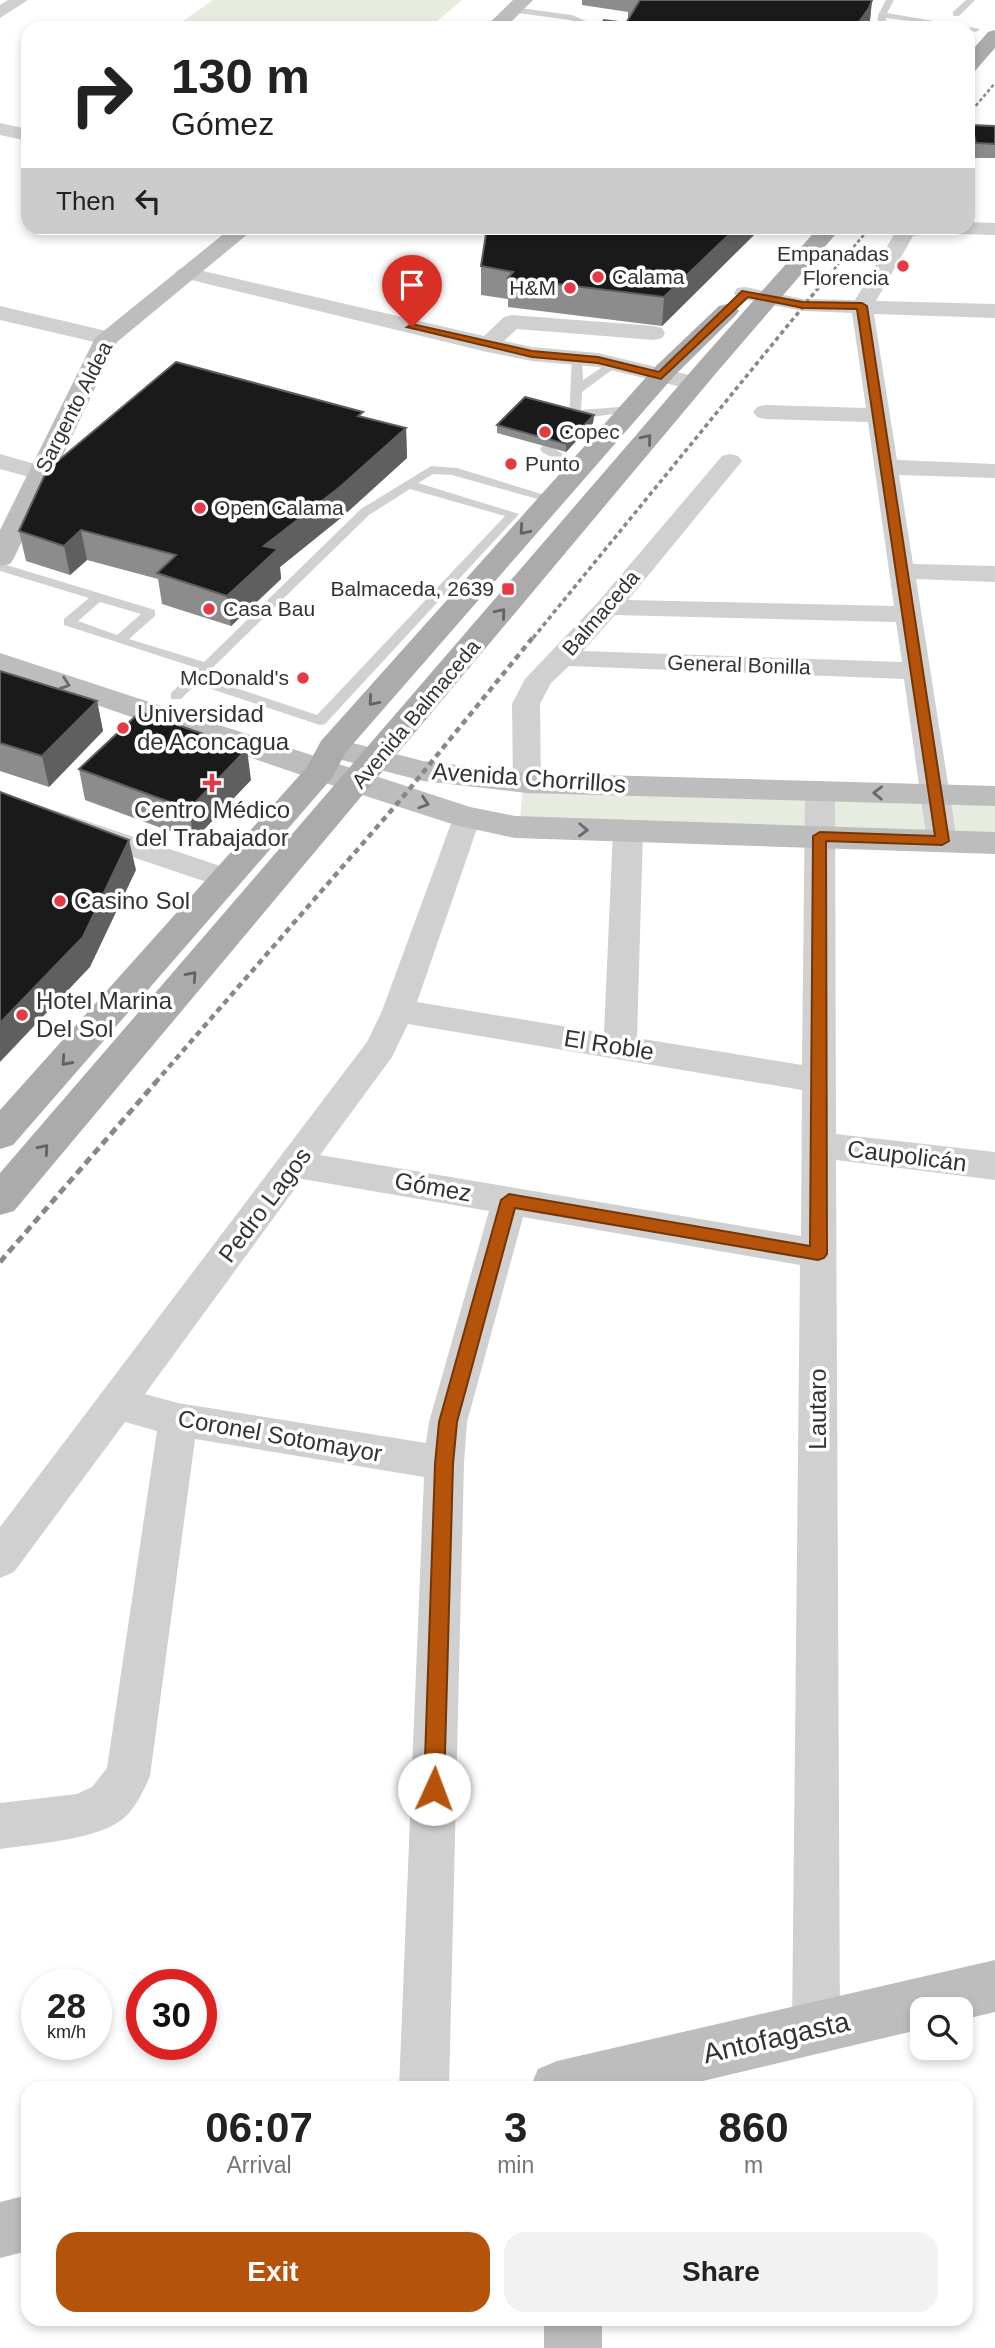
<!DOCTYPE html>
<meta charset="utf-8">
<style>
:root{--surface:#fff;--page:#f2f2f2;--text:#222;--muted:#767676;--accent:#b45309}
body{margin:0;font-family:Arial,sans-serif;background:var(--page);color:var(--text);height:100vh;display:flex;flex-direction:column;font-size:26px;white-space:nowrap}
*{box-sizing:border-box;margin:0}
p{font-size:23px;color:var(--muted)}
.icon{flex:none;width:38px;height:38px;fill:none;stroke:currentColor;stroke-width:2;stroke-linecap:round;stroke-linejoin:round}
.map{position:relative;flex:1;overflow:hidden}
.drawer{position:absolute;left:21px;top:2081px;width:952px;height:245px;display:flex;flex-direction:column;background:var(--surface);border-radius:21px;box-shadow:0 4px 10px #0003}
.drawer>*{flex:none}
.top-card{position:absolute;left:21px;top:21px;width:954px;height:214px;border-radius:21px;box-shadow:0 4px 10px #0003;background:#fff;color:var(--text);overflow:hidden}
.fabs{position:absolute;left:910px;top:1997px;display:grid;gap:14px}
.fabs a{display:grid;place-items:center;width:63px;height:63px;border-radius:14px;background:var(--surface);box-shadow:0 4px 10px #0003;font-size:35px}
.speed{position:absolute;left:21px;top:1969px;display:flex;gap:14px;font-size:35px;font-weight:700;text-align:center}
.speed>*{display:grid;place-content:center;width:91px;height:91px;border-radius:50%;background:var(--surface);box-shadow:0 4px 10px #0003;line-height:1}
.speed small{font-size:18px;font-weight:400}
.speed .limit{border:10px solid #d22;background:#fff;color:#111}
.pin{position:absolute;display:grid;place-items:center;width:60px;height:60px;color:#fff;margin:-72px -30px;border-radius:50% 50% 50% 0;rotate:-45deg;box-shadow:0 0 7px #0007}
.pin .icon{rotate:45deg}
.me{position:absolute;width:77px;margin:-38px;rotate:2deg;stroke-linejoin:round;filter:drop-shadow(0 0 5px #0008)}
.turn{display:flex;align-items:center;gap:24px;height:147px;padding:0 35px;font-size:32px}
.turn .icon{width:91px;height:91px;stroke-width:2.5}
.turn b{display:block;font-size:49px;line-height:60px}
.then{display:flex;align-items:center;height:66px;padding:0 35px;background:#0003;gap:14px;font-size:26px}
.eta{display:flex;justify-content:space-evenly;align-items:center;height:119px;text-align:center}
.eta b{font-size:42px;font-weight:700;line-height:49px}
.cta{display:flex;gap:14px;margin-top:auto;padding:14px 35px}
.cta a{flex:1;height:80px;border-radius:21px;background:var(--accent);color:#fff;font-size:28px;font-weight:700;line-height:80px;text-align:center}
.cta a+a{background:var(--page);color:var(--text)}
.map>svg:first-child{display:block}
.green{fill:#e6ecdf}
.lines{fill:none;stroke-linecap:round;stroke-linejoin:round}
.lane{fill:#d0d0d0;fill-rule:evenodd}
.street{fill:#d0d0d0;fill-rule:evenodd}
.secondary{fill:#bdbdbd;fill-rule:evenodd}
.primary{fill:#ababab;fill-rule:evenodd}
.rail-far3{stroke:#888;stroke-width:2.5;stroke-dasharray:3.5 2.5;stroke-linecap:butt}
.rail-far2{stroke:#888;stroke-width:3.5;stroke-dasharray:4.5 3.5;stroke-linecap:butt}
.rail-far1{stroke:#888;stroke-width:4.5;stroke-dasharray:6 4.5;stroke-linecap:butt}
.rail{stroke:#888;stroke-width:5;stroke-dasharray:8 5;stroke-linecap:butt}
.wall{fill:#8c8c8c}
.shaded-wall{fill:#5f5f5f}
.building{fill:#1a1a1a;stroke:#5f5f5f;stroke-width:2}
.oneway{stroke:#636363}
.oneway2{stroke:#6a6a6a}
.route{fill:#b45309;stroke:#753606;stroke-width:2}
.poi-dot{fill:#e63946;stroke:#fff;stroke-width:2.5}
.labels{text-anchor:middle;stroke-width:7;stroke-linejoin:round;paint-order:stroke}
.far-poi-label{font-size:21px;fill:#333;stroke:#fff;text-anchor:start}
.far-street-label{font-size:21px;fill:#333;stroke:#fff}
.poi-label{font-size:24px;fill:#333;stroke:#fff;text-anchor:start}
.street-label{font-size:24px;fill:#333;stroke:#fff}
.near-street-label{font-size:28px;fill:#333;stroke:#fff}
</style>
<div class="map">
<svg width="995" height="2348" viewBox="0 0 995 2348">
<rect width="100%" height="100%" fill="#fff"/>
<path class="green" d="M213,0H462L429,28H173Z
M523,789L995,805V834L520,819Z"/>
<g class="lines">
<path class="lane" d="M886,0H894L887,13L980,29L976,32L968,30V28L886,18L885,28H877L878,15Z
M966,0H975L959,16H953V12Z
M513,7L572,15L602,28H590L570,20L510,12Z
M572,356L582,358L583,380L610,362L620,364L582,392L581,410L632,406L638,409L636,411L569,420Z
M544,444H552L553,448L586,468L576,471L542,452L540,449Z
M431,466L457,468L558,499L552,503L452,475L433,474L418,483L519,514L325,724L320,725L196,684L181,699H171V693L197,668L64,625V619L89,598L0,571V563L155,610V616L129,639L204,662L361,509ZM410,489L505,516L317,715L203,677L369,515ZM100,602L141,614L117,635L78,621Z"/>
<path class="street" d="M8,0H28L0,18V5Z
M0,123L28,129V141L0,135Z
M968,222L995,223V235L927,233L913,236L876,301L995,304V318L874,314L897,460L995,464V478L899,475L913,564L995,566V582L916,579L957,841L953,848L942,851L931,848L927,841L904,679L569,666L551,683L540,704L541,783L537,790L527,792L517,790L513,783L512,704L525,679L599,601L722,456L730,454L738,456L742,461L628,600L894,606L868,422L765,419L757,417L753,412L757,407L765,405L866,408L852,313L803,311L737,298L734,293L737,288L745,287L803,299L855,300L898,228H968ZM615,615L896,622L902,662L583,651Z
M186,267L484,336L504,317L512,315L654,326L662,328L665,333L662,338L654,340L517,329L504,341L532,347L598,353L702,378L705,383L702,388L694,390L598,367L532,361L487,352L179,277L175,273L179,269Z
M0,306L115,333L118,338L115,343L107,345L0,320Z
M0,454L49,468L52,473L49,478L40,480L0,469Z
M820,782L830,784L835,791L836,1134L995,1152V1180L836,1160L840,2028L833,2045L816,2052L799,2045L792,2028L800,1265L523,1217L467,1422L464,1463L449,2088H399L424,1477L195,1439L150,1776C144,1790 136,1807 125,1817C101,1840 32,1844 0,1849V1803L77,1794L92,1787L107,1768L157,1431L125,1422L14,1572L0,1578V1527L367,1042L382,1011L456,810L466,807L476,810L481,817L417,1002L604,1033L613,831L617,824L628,821L639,824L643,831L637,1038L802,1065L805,791L810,784ZM408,1024L802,1090L801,1236L320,1155L392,1057ZM302,1179L489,1211L429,1422L426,1443L178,1403L145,1394Z
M0,792L238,872L242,879L238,886L227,889L0,812Z"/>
<path class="secondary" d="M513,0H533L505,28H484Z
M231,228H255L117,342L14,558L10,564L0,566V530L95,338Z
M0,653L470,807L515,816L995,832V854L515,838L455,825L310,778L0,672Z
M341,740L423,761L527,773L995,786V806L527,793L423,781L330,757L325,750L330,743Z
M995,1960V2012L961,2020V2009H922V2029L673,2088H530L538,2069L557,2061Z
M28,2195V2251L0,2258V2202Z
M544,2319H602V2348H544Z"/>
<path class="primary" d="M995,30V48L975,71L968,73V55L988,32Z
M818,228H841L717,372L14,1211L0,1215V1173L699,362Z
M727,304L735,306L739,311L735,316L675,375L346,752L332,778L13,1145L0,1149V1110L307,767L321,741L657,365L719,306Z"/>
<path class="rail-far3" d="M968,115L995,83
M822,283L870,228"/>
<path class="rail-far2" d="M533,638L824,281"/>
<path class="rail-far1" d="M155,1083L403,797L534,636"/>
<path class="rail" d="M0,1262L156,1082"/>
</g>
<path class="wall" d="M582,0H872L870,20L626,23L628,21V12L582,5Z
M971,125L995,126V158H974L969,140Z
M761,228L662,326L508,307V299L481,295V266Z
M594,415L593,423L566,452L497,433V425Z
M363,417L406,428L407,458L342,517L280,567L281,579L231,626L162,604L158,579L87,560L70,575L26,561L19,531Z
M0,671L97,701L103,731L49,787L0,771Z
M79,769L251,780L194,840L85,800Z"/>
<path class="shaded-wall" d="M872,0L870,20L867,28H855Z
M736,228H761L662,326L664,297Z
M594,415L593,423L566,452V444Z
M406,428L407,458L342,517L280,567L281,579L231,626L227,596L264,546Z
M81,530L87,560L70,575L64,546Z
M97,701L103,731L49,787L42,756Z
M247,749L251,780L194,840L189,809Z
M129,840L136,870L90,967L0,1062V1023Z"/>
<path class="building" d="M640,0H872L869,8L855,28H600L604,20L626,23Z
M971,125L995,126V144L976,143Z
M487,228H736L664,297L508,278L513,272L481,266Z
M176,362L363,412L358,416L406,428L340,487L264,546L278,549L227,596L157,573L176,555L81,530L64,546L19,531L47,470Z
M525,397L594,415L566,444L497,425Z
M0,671L97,701L42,756L0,743Z
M140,712L247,749L189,809L79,769Z
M0,792L129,840L83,937L0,1023Z"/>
<defs><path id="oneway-chevron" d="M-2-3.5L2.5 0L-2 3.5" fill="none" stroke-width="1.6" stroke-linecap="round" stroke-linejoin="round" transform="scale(1.75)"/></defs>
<g class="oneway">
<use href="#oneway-chevron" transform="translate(647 439) rotate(-50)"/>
<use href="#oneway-chevron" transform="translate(524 530) rotate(131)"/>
<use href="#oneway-chevron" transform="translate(501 613) rotate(-50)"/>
<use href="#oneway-chevron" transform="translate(373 701) rotate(131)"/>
<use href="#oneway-chevron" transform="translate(192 976) rotate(-49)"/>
<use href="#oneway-chevron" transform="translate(66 1061) rotate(132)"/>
<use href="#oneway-chevron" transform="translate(44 1149) rotate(-49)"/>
</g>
<g class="oneway2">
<use href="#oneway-chevron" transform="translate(65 684) rotate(19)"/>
<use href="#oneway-chevron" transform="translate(878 793) rotate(-179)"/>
<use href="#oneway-chevron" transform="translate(424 803) rotate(18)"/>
<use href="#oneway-chevron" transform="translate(583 830) rotate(2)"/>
</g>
<path class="route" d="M742,291L803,302L862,303L867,306L949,841L942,845L826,841L827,1254L824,1258L818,1260L515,1208L457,1422L453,1464L444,1789L441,1796L434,1799L426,1796L424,1789L435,1464L439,1422L501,1200L509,1194L810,1246L813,836L820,832L935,836L857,309L803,308L748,297L661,379L598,363L532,357L407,327L412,324L532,351L598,357L659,372Z"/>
<g class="poi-dot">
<circle cx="903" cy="266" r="7"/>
<circle cx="598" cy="277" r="7"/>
<circle cx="570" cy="288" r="7"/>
<circle cx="545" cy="432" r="7"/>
<circle cx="511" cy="464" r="7"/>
<circle cx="200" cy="508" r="7"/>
<rect x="501" y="582" width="14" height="14" rx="3.5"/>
<circle cx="209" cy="609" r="7"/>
<circle cx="303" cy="678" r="7"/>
<circle cx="123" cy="728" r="7"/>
<path d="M208.5 772.5h7v7h7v7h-7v7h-7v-7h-7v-7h7z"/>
<circle cx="60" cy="901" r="7"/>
<circle cx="22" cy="1015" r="7"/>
</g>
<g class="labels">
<g class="far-poi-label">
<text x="889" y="261" text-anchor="end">Empanadas<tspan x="889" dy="24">Florencia</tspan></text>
<text x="612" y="284">Calama</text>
<text x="556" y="295" text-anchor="end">H&amp;M</text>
<text x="559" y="439">Copec</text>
<text x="525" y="471">Punto</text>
<text x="214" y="515">Open Calama</text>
<text x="494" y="596" text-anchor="end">Balmaceda, 2639</text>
<text x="223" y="616">Casa Bau</text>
<text x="289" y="685" text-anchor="end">McDonald's</text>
</g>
<g class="far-street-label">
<text transform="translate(74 407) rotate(-63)" y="7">Sargento Aldea</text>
<text transform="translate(601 613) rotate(-49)" y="7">Balmaceda</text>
<text transform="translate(739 665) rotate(2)" y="7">General Bonilla</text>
<text transform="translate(416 714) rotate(-50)" y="7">Avenida Balmaceda</text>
</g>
<g class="poi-label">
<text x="137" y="722">Universidad<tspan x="137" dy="28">de Aconcagua</tspan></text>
<text x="212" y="818" text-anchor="middle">Centro Médico<tspan x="212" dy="28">del Trabajador</tspan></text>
<text x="74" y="909">Casino Sol</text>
<text x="36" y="1009">Hotel Marina<tspan x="36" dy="28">Del Sol</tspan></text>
</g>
<g class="street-label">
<text transform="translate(529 778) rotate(4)" y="8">Avenida Chorrillos</text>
<text transform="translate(609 1045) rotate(9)" y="8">El Roble</text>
<text transform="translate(907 1156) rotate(7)" y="8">Caupolicán</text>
<text transform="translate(433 1187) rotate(10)" y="8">Gómez</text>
<text transform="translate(265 1205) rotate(-53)" y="8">Pedro Lagos</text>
<text transform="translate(818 1409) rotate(-90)" y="8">Lautaro</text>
<text transform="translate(280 1436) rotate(10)" y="8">Coronel Sotomayor</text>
</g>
<g class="near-street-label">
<text transform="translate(776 2037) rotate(-13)" y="10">Antofagasta</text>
</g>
</g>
</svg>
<div class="fabs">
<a><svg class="icon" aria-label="search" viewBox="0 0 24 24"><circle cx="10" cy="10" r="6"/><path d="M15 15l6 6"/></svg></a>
</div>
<div class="speed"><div>28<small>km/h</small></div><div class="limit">30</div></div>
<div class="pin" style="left:412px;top:327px;background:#d93025"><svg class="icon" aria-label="arrive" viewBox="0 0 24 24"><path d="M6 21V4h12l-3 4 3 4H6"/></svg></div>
<svg class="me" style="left:434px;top:1789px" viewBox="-20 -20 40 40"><circle r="19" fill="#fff"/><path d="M0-13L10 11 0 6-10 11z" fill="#b45309"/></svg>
<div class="top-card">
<div class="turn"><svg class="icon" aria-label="right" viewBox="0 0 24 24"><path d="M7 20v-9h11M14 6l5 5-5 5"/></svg><div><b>130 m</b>Gómez</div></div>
<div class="then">Then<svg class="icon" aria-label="left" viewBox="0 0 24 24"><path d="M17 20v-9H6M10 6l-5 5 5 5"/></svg></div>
</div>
<section class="drawer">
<div class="eta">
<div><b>06:07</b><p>Arrival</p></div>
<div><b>3</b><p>min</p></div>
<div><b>860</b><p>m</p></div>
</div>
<div class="cta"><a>Exit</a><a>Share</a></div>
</section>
</div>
